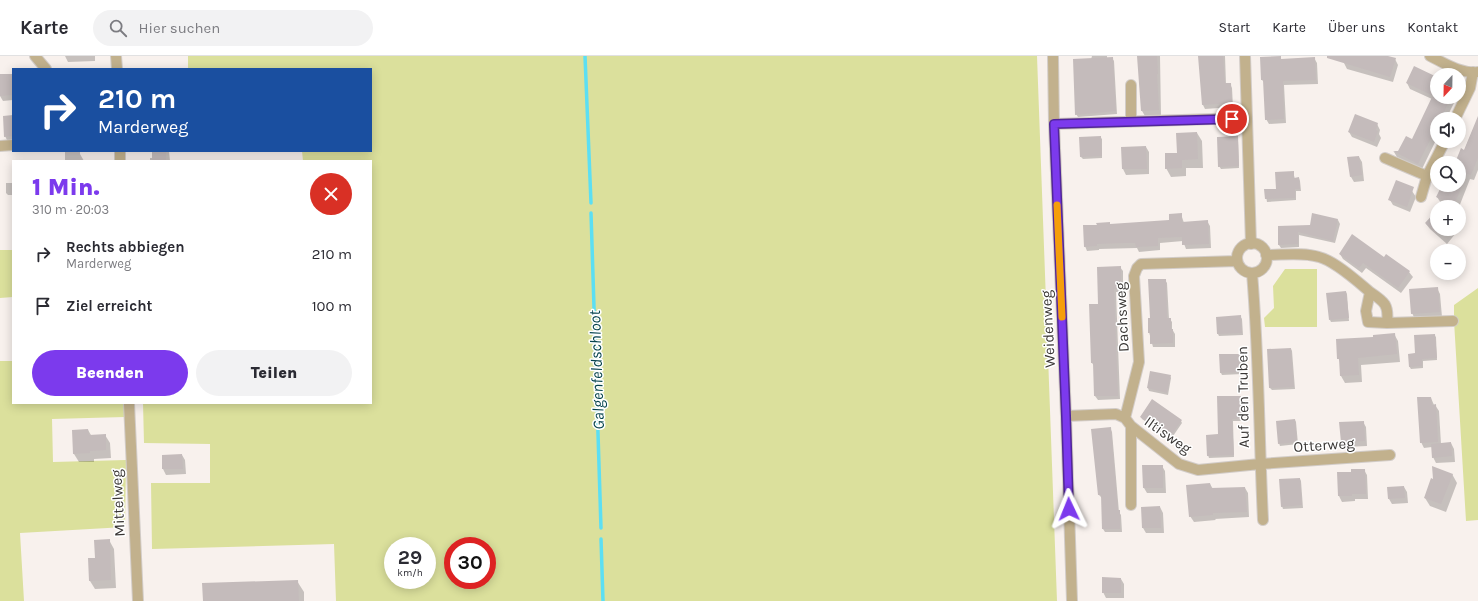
<!DOCTYPE html>
<html lang="de">
<meta charset="utf-8">
<style>
:root{--surface:#fff;--page:#f2f2f3;--text:#2b2b33;--muted:#7c7c81;--line:#e1e1e2;--accent:#7c3aed}
body{margin:0;font-family:Karla,sans-serif;background:var(--page);color:var(--text);height:100vh;display:flex;flex-direction:column;font-size:15px;white-space:nowrap}
*{box-sizing:border-box;margin:0}
p{font-size:13px;color:var(--muted)}
.icon{flex:none;width:22px;height:22px;fill:none;stroke:currentColor;stroke-width:2;stroke-linecap:round;stroke-linejoin:round}
.map{position:relative;flex:1;overflow:hidden}
.side{position:absolute;left:12px;top:104px;width:360px;height:244px;display:flex;flex-direction:column;background:var(--surface);border-radius:0px;box-shadow:0 2px 10px #0003}
.side>*{flex:none}
.guide{position:absolute;left:12px;top:12px;width:360px;height:84px;border-radius:0px;box-shadow:0 2px 10px #0003;background:#1a4fa0;color:#fff;overflow:hidden}
.needle{width:26px;rotate:202deg}
.controls{position:absolute;left:1430px;top:12px;display:grid;gap:8px}
.controls a{display:grid;place-items:center;width:36px;height:36px;border-radius:50%;background:var(--surface);box-shadow:0 2px 10px #0003;font-size:20px}
.speed{position:absolute;left:384px;top:481px;display:flex;gap:8px;font-size:20px;font-weight:700;text-align:center}
.speed>*{display:grid;place-content:center;width:52px;height:52px;border-radius:50%;background:var(--surface);box-shadow:0 2px 10px #0003;line-height:1}
.speed small{font-size:10px;font-weight:400}
.speed .limit{border:6px solid #d22;background:#fff;color:#111}
.pin{position:absolute;display:grid;place-items:center;width:34px;height:34px;color:#fff;margin:-17px;border:2px solid #fff;border-radius:50%;box-shadow:0 1px 4px #0007}
.me{position:absolute;width:44px;margin:-22px;rotate:358deg;stroke-linejoin:round;filter:drop-shadow(0 0 3px #0008)}
.turn{display:flex;align-items:center;gap:14px;height:84px;padding:0 20px;font-size:18px}
.turn .icon{width:52px;height:52px;stroke-width:2.5}
.turn b{display:block;font-size:28px;line-height:34px}
.round{display:grid;place-items:center;flex:none;width:42px;height:42px;border-radius:21px;background:var(--page)}
.summary{display:flex;align-items:center;justify-content:space-between;height:68px;padding:0 20px}
h1{font-size:24px;font-weight:800;line-height:30px;color:var(--accent)}
.action{display:flex;gap:8px;margin-top:auto;padding:8px 20px}
.action a{flex:1;height:46px;border-radius:24px;background:var(--accent);color:#fff;font-size:16px;font-weight:800;line-height:46px;text-align:center}
.action a+a{background:var(--page);color:var(--text)}
ul{padding:0;list-style:none}
li{display:flex;align-items:center;gap:12px;height:52px;padding:0 20px}
li div{flex:1}
li b{display:block;font-size:15px}
li em{font-style:normal}
header{display:flex;align-items:center;gap:24px;box-sizing:border-box;height:56px;padding:0 20px;background:var(--surface);border-bottom:1px solid var(--line)}
header strong{font-size:19px}
nav{display:flex;gap:22px;margin-inline-start:auto;font-size:14px}
.search{width:280px;height:36px;background:var(--page);display:flex;align-items:center;gap:10px;box-sizing:border-box;padding:0 14px;border-radius:22px;color:var(--muted);font-size:15px}
.map>svg:first-child{display:block}
.green{fill:#dbe09c;fill-rule:evenodd}
.shadow{fill:#0003}
.lines{fill:none;stroke-linecap:round;stroke-linejoin:round}
.stream{stroke:#5cdff3;stroke-width:3.5}
.building{fill:#c4bbbb}
.street-casing{stroke:#d2ccc8;stroke-width:12}
.street{stroke:#c2b18d;stroke-width:10}
.route-casing{stroke:#51269a;stroke-width:10}
.route{stroke:#7c3aed;stroke-width:7}
.slow{stroke:#f59e0b;stroke-width:7}
.labels{text-anchor:middle;stroke-width:3;stroke-linejoin:round;paint-order:stroke}
.street-label{font-size:15px;fill:#393634;stroke:#fff}
.water-label{font-size:16px;font-style:italic;fill:#05434c;stroke:#fff}
</style>
<header>
<strong>Karte</strong>
<div class="search"><svg class="icon" aria-label="search" viewBox="0 0 24 24"><circle cx="10" cy="10" r="6"/><path d="M15 15l6 6"/></svg>Hier suchen</div>
<nav><a>Start</a><a>Karte</a><a>Über uns</a><a>Kontakt</a></nav>
</header>
<div class="map">
<svg width="1478" height="545" viewBox="0 0 1478 545">
<rect width="100%" height="100%" fill="#f8f1ed"/>
<path class="green" d="M188,0H1037L1057,545H336L334,488L152,493L151,427H210V388L144,387L143,347H371V105H303L302,95H371V13H188ZM393,490H427V524H393ZM453,490H487V524H453Z
M0,194H13V241L0,242Z
M1285,213H1317V271H1265L1264,262L1274,252L1273,230Z
M1478,232V464L1466,465L1454,265V249Z
M0,305H13V347H124L125,361L52,363L53,406L126,404L125,471L20,477L24,545H0Z"/>
<path class="shadow" d="M65,0H95V5L68,6Z
M1092,0H1107V2H1112L1114,5L1117,58L1078,61L1076,58Z
M1138,0H1160L1161,60H1145L1142,55Z
M1199,0H1225L1226,28H1230L1232,32L1233,51L1205,53L1203,49Z
M1347,0H1384L1395,3L1398,9L1393,26L1347,13L1344,7Z
M1280,1L1282,4L1314,2L1317,7L1318,28L1284,29L1286,67L1269,68L1266,63L1265,27L1262,24Z
M0,19H13V44L3,45L0,40Z
M1437,22V41H1457L1446,63H1437V82L1422,113L1397,101L1394,96H1399L1413,84L1432,43L1410,33L1407,27Z
M13,60V85L8,86L5,80Z
M1478,62V114L1474,124L1470,123L1459,151H1451L1441,147L1437,141L1443,129H1459V107H1456L1464,95Z
M1377,68L1380,74L1379,78L1381,82L1377,91L1352,81L1349,76Z
M1197,77L1202,85L1203,112H1186V120L1171,121L1166,112Z
M1100,81L1102,83V102L1083,103L1081,101Z
M1237,81L1238,84L1239,112L1221,113L1219,110Z
M1146,91L1149,96V118L1126,119L1123,113L1122,92Z
M65,95H80V98L84,105H65Z
M153,95H169L170,105H150V102H153Z
M1359,101L1362,106L1364,125L1354,126L1351,121Z
M1293,116L1295,123L1299,122L1300,125L1301,135H1296V144L1267,146L1265,134H1277Z
M6,127H13V139H8L6,137Z
M1412,135L1416,141L1410,156L1393,149L1390,144Z
M1437,157V173H1454L1456,177L1447,188L1430,173L1426,168Z
M1181,158L1184,167L1207,165L1210,170L1211,192L1186,193L1183,185L1160,187V194L1139,196L1137,192L1099,193V194L1087,195L1085,190L1110,169L1170,165Z
M1338,164L1340,168L1335,187L1299,179V191L1281,192L1279,189V171L1310,170Z
M1340,198L1384,203L1409,216L1413,221L1401,237L1366,212L1362,217L1343,203Z
M1120,211L1123,215V236H1116L1120,343L1098,344L1095,340V311L1092,307L1099,249Z
M1165,224L1167,227L1169,263H1170L1172,266V273L1175,278V291H1153L1149,276Z
M1437,232L1440,238L1442,261L1415,263L1412,257Z
M1346,236L1347,238L1349,265L1331,266L1330,264Z
M1240,260L1242,263L1243,279L1219,280L1218,278Z
M1394,278L1398,285L1400,306L1361,309L1362,326L1345,327L1341,320V307L1338,302L1374,282Z
M1434,279L1436,281L1437,304L1423,305V312L1411,313L1409,310L1416,298Z
M1291,293L1292,295L1295,333L1272,334L1270,332L1268,294Z
M1220,299H1239L1241,301L1242,318L1222,319L1221,317Z
M1151,316L1170,320L1171,322L1168,339L1149,335L1148,332Z
M1240,341L1242,343V365H1233L1234,401L1209,402L1208,399Z
M1431,342L1434,349H1435L1439,355L1441,388L1451,387L1454,393L1455,406L1436,407L1433,401L1432,391L1424,392L1421,386Z
M1141,361L1181,365L1182,367L1171,383L1142,363Z
M1295,364L1296,366L1298,388L1280,390L1279,387Z
M1363,366L1366,371L1367,390L1345,391L1342,386Z
M1110,372L1112,376L1119,456L1121,459L1122,476H1105L1103,473L1102,442L1099,439Z
M88,374L91,379H105L110,387L111,402L94,403V406H79L74,398L73,375Z
M163,399H182L185,404L186,418L166,419L163,413Z
M1162,410L1165,415L1166,437H1147L1144,432Z
M1364,414L1367,419L1368,443H1355V445L1342,446L1339,440L1338,417H1352Z
M1452,418L1457,427L1446,456L1430,450L1425,442Z
M1300,423L1301,425L1303,452L1283,453L1282,450Z
M1210,428L1213,433L1245,432L1248,437L1249,461L1215,463L1216,464L1194,466L1190,460Z
M1404,431L1407,436L1408,447L1392,448L1389,443Z
M1160,451L1163,457L1164,477H1146L1143,472Z
M109,484L114,493L116,532L95,533L90,525L96,503Z
M1121,523L1124,528V542H1106L1103,536Z
M297,525L304,536V545H204Z"/>
<g class="lines">
<path class="stream" d="M585,0L591,147
M591,157L601,472
M601,483L603,545"/>
</g>
<path class="building" d="M1137,0H1157L1158,18H1157L1159,54L1141,55Z
M1198,0H1223L1225,27H1231L1232,47L1202,49Z
M1281,0V3L1315,1L1316,24L1283,25L1284,63L1265,64L1263,24H1261L1260,1Z
M1327,0H1388L1396,2L1390,21L1327,2Z
M1113,1L1116,55L1075,59L1073,3Z
M1414,10L1437,21V41H1451L1441,63H1437V77L1434,76L1418,108L1393,95H1398L1406,80L1412,83L1432,41H1436L1406,27Z
M0,18H13V39L0,40Z
M1355,58L1378,67L1376,74L1378,75L1374,86L1348,76Z
M13,59V80L4,81L3,60Z
M1478,60V102L1471,119L1467,118L1454,149L1436,141L1442,129H1459V107H1455L1461,92L1464,94Z
M1197,76L1198,103L1182,104V112L1165,113V97H1177L1176,77Z
M1101,80L1102,100L1080,101L1079,81Z
M1238,80L1239,110L1218,111L1217,81Z
M1146,90L1147,113H1122L1121,91Z
M152,95H166V105H152Z
M1359,100L1362,119L1350,121L1347,101Z
M1294,115V122L1299,121L1300,133H1295V142L1265,143L1264,133H1276L1275,116Z
M1396,124L1414,131L1407,151L1388,144Z
M1437,154V178L1425,167Z
M1182,157V166L1208,164L1209,188L1182,189V181L1158,182V190L1136,191L1135,187H1124L1097,188V190L1084,191L1083,169H1097L1096,167L1110,166V168L1169,164V158Z
M1312,157L1338,163L1333,185L1298,176V188L1278,189V170L1310,169Z
M1352,178L1384,201L1386,198L1410,215L1398,232L1363,207L1359,212L1339,198Z
M1121,210V232L1114,233L1118,340H1094L1093,307H1091L1089,248H1098L1097,211Z
M1148,223H1166L1167,262H1171V273H1173V287L1150,288V277H1148V262H1150Z
M1438,231L1440,256L1411,258L1409,233Z
M1346,235L1349,262L1329,264L1326,237Z
M1241,259L1242,277L1217,278L1216,261Z
M1395,277L1397,298L1358,302L1359,319L1340,320L1339,303H1337L1336,283L1373,281V279Z
M1435,278L1437,302L1422,303V310L1409,311L1408,298L1415,297L1414,279Z
M1291,292L1294,331L1269,332L1267,293Z
M1219,298H1240L1241,316L1220,317Z
M1150,315L1171,319L1167,337L1147,332Z
M1217,340H1241L1242,362L1232,363L1234,399L1207,400L1206,379L1218,378Z
M1417,341H1431L1432,349L1436,348L1438,386L1420,387Z
M1152,343L1182,364L1170,381L1140,361Z
M1295,363L1297,386L1278,388L1276,365Z
M1364,365L1365,385L1341,386L1339,366Z
M1111,371L1118,454H1120V473H1102L1101,439H1098L1091,373Z
M88,373L89,379L106,378V394L90,395V397L73,398L72,374Z
M1451,386L1452,400L1432,402L1431,388Z
M182,398L183,413H162V399Z
M1142,409H1163V432H1143Z
M1432,410L1453,418L1441,448L1424,442L1431,422L1433,423Z
M1351,413H1365L1366,438H1352V440H1338L1337,416H1351Z
M1300,422L1302,449L1281,451L1279,423Z
M1210,427L1211,432L1245,431L1247,456L1213,457V459L1189,461L1186,429Z
M1404,430L1405,442L1388,443L1387,431Z
M1160,450L1161,472H1142L1141,451Z
M110,483L111,524L89,525L88,502H95L94,484Z
M1102,521L1121,522V537H1102Z
M298,524L299,545H203L202,527Z"/>
<g class="lines">
<defs>
<path id="street" d="M35,0L46,13
M116,0L117,13
M1053,0L1054,68L1066,360L1072,545
M1245,0L1251,188
M1430,0C1444,7 1461,18 1478,16
M1131,29V66
M1455,63L1470,32L1473,16
M1054,68L1246,62
M0,90L13,89
M120,95V105
M1385,102L1427,120L1445,85
M1421,141L1427,120
M1237 202a15 15 0 1 1 30 0a15 15 0 1 1-30 0Z
M1266,199C1284,199 1303,196 1319,201C1335,205 1358,226 1370,236L1366,255L1368,266L1387,267C1389,249 1385,246 1370,236
M1252,217C1259,299 1259,382 1263,464
M1387,267L1453,265
M129,347L138,545
M1066,360L1116,358L1125,362L1131,370L1179,408L1198,414L1260,408L1390,399
M1125,362L1139,306L1134,220L1137,212L1141,208L1237,205
M1131,370V449"/>
</defs>
<use href="#street" class="street-casing"/>
<use href="#street" class="street"/>
</g>
<g class="lines">
<defs>
<path id="route" d="M1069,453L1066,360L1054,68L1232,63"/>
</defs>
<use href="#route" class="route-casing"/>
<use href="#route" class="route"/>
<path class="slow" d="M1057,149L1062,261"/>
</g>
<g class="labels">
<g class="street-label">
<text transform="translate(1122 261) rotate(-93)" y="5">Dachsweg</text>
<text transform="translate(1048 273) rotate(-93)" y="5">Weidenweg</text>
<text transform="translate(1243 341) rotate(-91)" y="5">Auf den Truben</text>
<text transform="translate(1168 379) rotate(35)" y="5">Iltisweg</text>
<text transform="translate(1324 389) rotate(-4)" y="5">Otterweg</text>
<text transform="translate(118 447) rotate(-93)" y="5">Mittelweg</text>
</g>
<g class="water-label">
<text transform="translate(596 314) rotate(-92)" y="6">Galgenfeldschloot</text>
</g>
</g>
</svg>
<div class="controls">
<a><svg class="needle" viewBox="-14 -14 28 28"><path d="M0-13l5 13h-10z" fill="#e53935"/><path d="M0 13l5-13h-10z" fill="#7c7c81"/></svg></a>
<a><svg class="icon" aria-label="sound" viewBox="0 0 24 24"><path d="M4 9h4l5-4v14l-5-4H4zM17 9q2 3 0 6"/></svg></a>
<a><svg class="icon" aria-label="search" viewBox="0 0 24 24"><circle cx="10" cy="10" r="6"/><path d="M15 15l6 6"/></svg></a>
<a>+</a>
<a>−</a>
</div>
<div class="speed"><div>29<small>km/h</small></div><div class="limit">30</div></div>
<div class="pin" style="left:1232px;top:63px;background:#d93025"><svg class="icon" aria-label="arrive" viewBox="0 0 24 24"><path d="M6 21V4h12l-3 4 3 4H6"/></svg></div>
<svg class="me" style="left:1069px;top:453px" viewBox="-20 -20 40 40"><path d="M0-17L14 15 0 8-14 15z" fill="#7c3aed" stroke="#fff" stroke-width="4"/></svg>
<div class="guide">
<div class="turn"><svg class="icon" aria-label="right" viewBox="0 0 24 24"><path d="M7 20v-9h11M14 6l5 5-5 5"/></svg><div><b>210 m</b>Marderweg</div></div>
</div>
<section class="side">
<div class="summary"><div><h1>1 Min.</h1><p>310 m · 20:03</p></div><a class="round" style="background:#d93025;color:#fff"><svg class="icon" aria-label="close" viewBox="0 0 24 24"><path d="M6 6l12 12M18 6L6 18"/></svg></a></div>
<ul>
<li><svg class="icon" aria-label="right" viewBox="0 0 24 24"><path d="M7 20v-9h11M14 6l5 5-5 5"/></svg><div><b>Rechts abbiegen</b><p>Marderweg</p></div><em>210 m</em></li>
<li><svg class="icon" aria-label="arrive" viewBox="0 0 24 24"><path d="M6 21V4h12l-3 4 3 4H6"/></svg><div><b>Ziel erreicht</b></div><em>100 m</em></li>
</ul>
<div class="action"><a>Beenden</a><a>Teilen</a></div>
</section>
</div>
